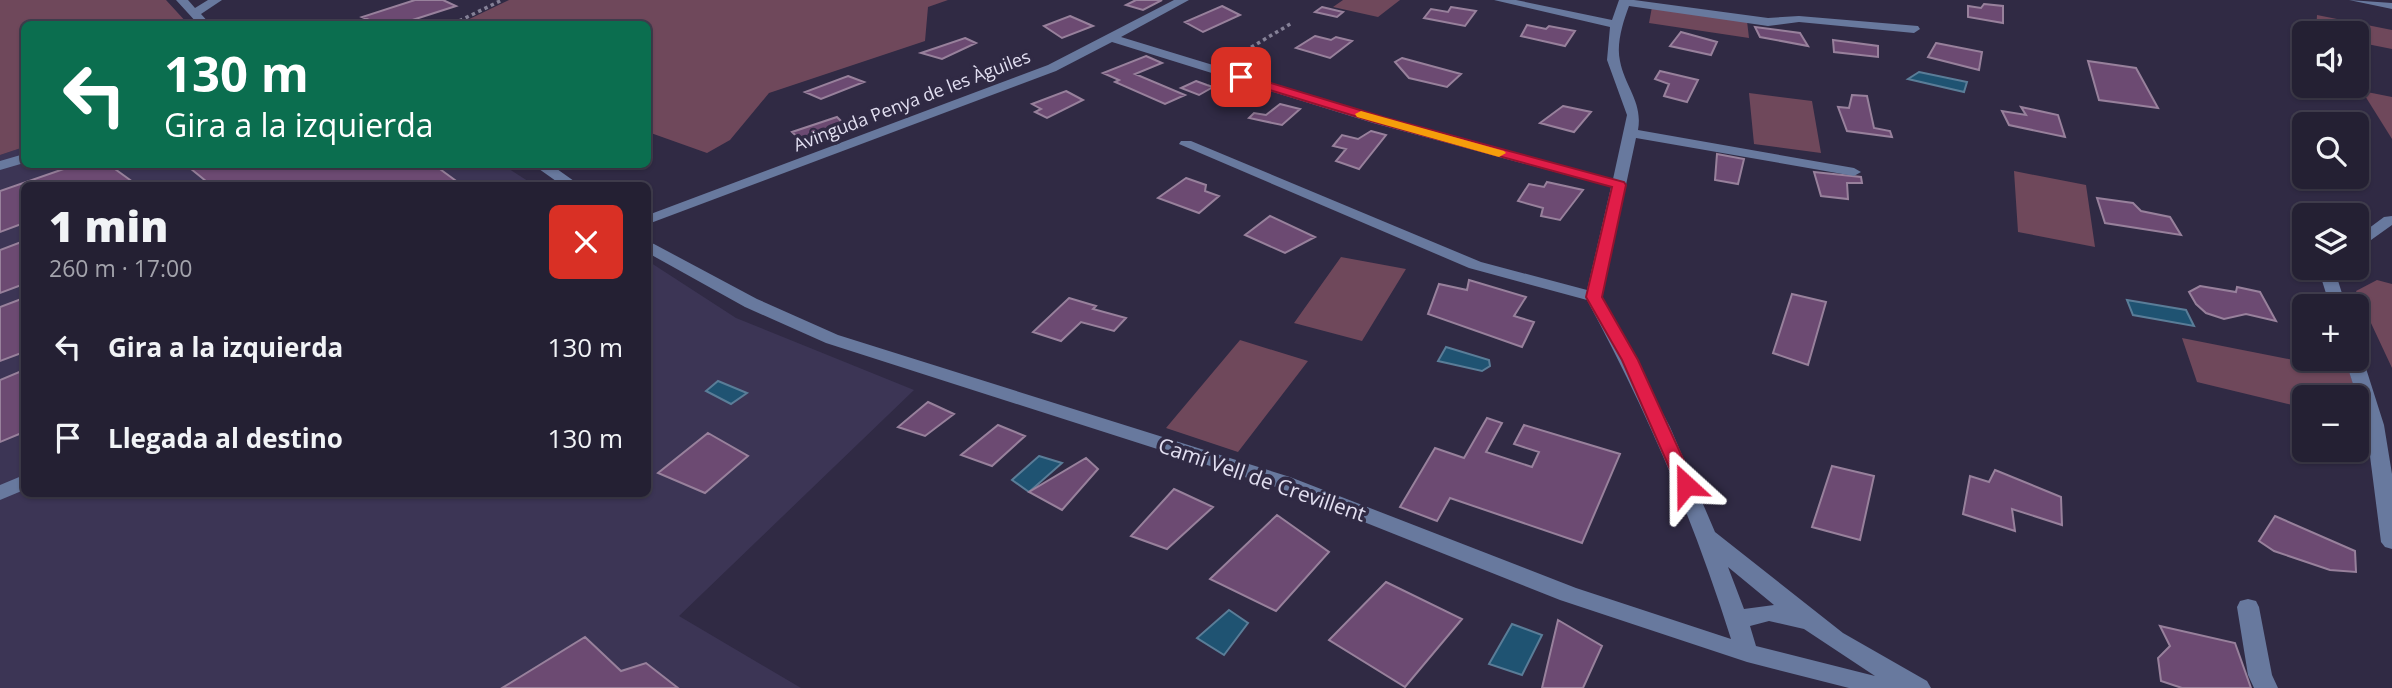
<!DOCTYPE html>
<html lang="es">
<meta charset="utf-8">
<style>
:root{--surface:#242033;--page:#302d3f;--text:#f1f3f6;--muted:#a3a3ac;--line:#413e4e}
body{margin:0;font-family:"Open Sans",sans-serif;background:var(--page);color:var(--text);height:100vh;display:flex;flex-direction:column;font-size:26px;white-space:nowrap}
*{box-sizing:border-box;margin:0}
p{font-size:23px;color:var(--muted)}
.icon{flex:none;width:38px;height:38px;fill:none;stroke:currentColor;stroke-width:2;stroke-linecap:round;stroke-linejoin:round}
.map{position:relative;flex:1;overflow:hidden}
.drawer{position:absolute;left:21px;top:182px;width:630px;height:315px;display:flex;flex-direction:column;background:var(--surface);border-radius:10px;box-shadow:0 2px 5px #0004,0 0 0 2px var(--line)}
.drawer>*{flex:none}
.guide{position:absolute;left:21px;top:21px;width:630px;height:147px;border-radius:10px;box-shadow:0 2px 5px #0004,0 0 0 2px var(--line);background:#0b6e4f;color:#fff;overflow:hidden}
.buttons{position:absolute;left:2292px;top:21px;display:grid;gap:14px}
.buttons a{display:grid;place-items:center;width:77px;height:77px;border-radius:10px;background:var(--surface);box-shadow:0 2px 5px #0004,0 0 0 2px var(--line);font-size:35px}
.pin{position:absolute;display:grid;place-items:center;width:60px;height:60px;color:#fff;margin:-30px;border-radius:14px;box-shadow:0 4px 10px #0006}
.me{position:absolute;width:77px;margin:-38px;rotate:336deg;stroke-linejoin:round;filter:drop-shadow(0 0 5px #0008)}
.turn{display:flex;align-items:center;gap:24px;height:147px;padding:0 28px;font-size:32px}
.turn .icon{width:91px;height:91px;stroke-width:2.5}
.turn b{display:block;font-size:49px;line-height:60px}
.round{display:grid;place-items:center;flex:none;width:74px;height:74px;border-radius:10px;background:var(--page)}
.head{display:flex;align-items:center;justify-content:space-between;height:119px;padding:0 28px}
h1{font-size:42px;font-weight:800;line-height:52px}
ul{padding:0;list-style:none}
li{display:flex;align-items:center;gap:21px;height:91px;padding:0 28px}
li div{flex:1}
li b{display:block;font-size:26px}
li em{font-style:normal}
.map>svg:first-child{display:block}
.built{fill:#3c3555}
.green{fill:#6f485b}
.water{fill:#1f5372;stroke:#5a7d98;stroke-width:2}
.building{fill:#6c4a72;stroke:#98819c;stroke-width:2}
.lines{fill:none;stroke-linecap:round;stroke-linejoin:round}
.path{stroke:#858197;stroke-width:3.5;stroke-dasharray:3.5 3.5;stroke-linecap:butt}
.minor{fill:#68799e;fill-rule:evenodd}
.route{fill:#e11d48;stroke:#92132f;stroke-width:2}
.slow{fill:#f59e0b}
.labels{text-anchor:middle;stroke-width:7;stroke-linejoin:round;paint-order:stroke}
.far-street-label{font-size:18px;fill:#e2dff1;stroke:#302a44}
.street-label{font-size:21px;fill:#e2dff1;stroke:#302a44}
</style>
<div class="map">
<svg width="2392" height="688" viewBox="0 0 2392 688">
<rect width="100%" height="100%" fill="#302a44"/>
<path class="built" d="M24,147V164L503,165L534,185L24,186V494H648V261L736,318L914,390L679,616L801,688H0V155Z"/>
<path class="green" d="M0,0H166L188,24H24V147L0,155Z
M509,0H948L928,7L925,41L769,93L730,140L707,153L648,132V24H459Z
M1343,0H1400L1378,17L1333,7Z
M1652,7L1747,21L1749,38L1649,23Z
M2317,15L2392,30V49L2357,42V33H2316Z
M2362,91L2392,97V139Z
M1749,93L1812,101L1821,153L1754,144Z
M2014,171L2086,185L2095,247L2018,232Z
M1341,257L1406,269L1362,341L1294,323Z
M2377,280L2392,284V368L2356,291Z
M2182,338L2349,371L2366,423L2357,421V397H2305V408L2197,382Z
M1240,340L1308,361L1238,452L1166,428Z"/>
<path class="water" d="M1919,72L1967,82L1964,92L1908,79Z
M2127,300L2186,310L2194,326L2133,315Z
M1446,347L1489,360L1490,366L1482,371L1438,361Z
M718,381L747,393L731,404L706,391Z
M1039,456L1062,463L1029,492L1012,480Z
M1229,610L1248,623L1224,655L1197,638Z
M1512,624L1542,635L1522,675L1489,664Z"/>
<path class="building" d="M415,0H443L456,6L400,24H379L362,17Z
M1136,0H1162L1143,10L1126,5Z
M1984,4L2003,6V23L1968,17V6L1981,8Z
M1222,6L1240,15L1203,32L1185,22Z
M1322,7L1343,12L1337,17L1315,12Z
M1451,7L1476,11L1465,26L1424,18L1431,9L1448,12Z
M1070,16L1093,26L1062,38L1044,26Z
M1527,25L1546,29L1549,26L1575,31L1565,46L1521,36Z
M1755,27L1800,33L1808,46L1760,37Z
M1681,32L1717,42L1711,55L1670,46Z
M1315,36L1331,40L1336,37L1352,41L1330,58L1296,48Z
M965,38L976,43L942,59L921,53Z
M1833,40L1878,46V57L1834,52Z
M1936,43L1982,52L1979,70L1928,57Z
M1146,56L1162,63L1135,74L1185,95L1165,104L1115,82L1119,80L1103,73Z
M1402,58L1461,74L1447,87L1409,78L1395,62Z
M2088,61L2136,68L2158,108L2099,100Z
M1660,71L1698,80L1687,102L1664,96L1669,84L1655,79Z
M848,76L864,82L821,99L805,92Z
M1196,81L1207,85L1213,87L1199,95L1181,88Z
M1066,91L1083,100L1047,118L1035,112L1041,109L1032,104Z
M1852,95L1867,96L1874,128L1890,131L1892,137L1847,131L1838,107L1849,108Z
M1280,104L1300,109L1282,125L1249,118L1254,113L1266,115Z
M1563,106L1591,112L1574,132L1540,123Z
M2021,107L2058,115L2065,137L2009,125L2002,111L2026,115Z
M837,117L850,130L809,148L792,132Z
M1371,131L1386,135L1359,169L1336,161L1346,149L1333,146L1342,135L1358,139Z
M1717,154L1744,159L1738,184L1715,180Z
M78,164H108L137,185L24,186V223L0,232V191Z
M185,164H433L463,186H212Z
M1814,172L1861,177L1862,183H1847L1848,199L1821,196Z
M1186,178L1206,185L1205,191L1219,196L1199,213L1158,198Z
M1547,182L1583,190L1560,220L1541,216L1543,208L1518,201L1529,184L1544,187Z
M2097,198L2133,203L2141,211L2170,217L2181,235L2105,223Z
M1270,216L1315,237L1285,253L1245,235Z
M24,241V284L0,293V250Z
M1469,280L1526,297L1514,316L1534,322L1522,347L1428,314L1439,284L1467,290Z
M2200,286L2236,292L2237,287L2260,292L2276,321L2246,314L2224,319L2206,313L2196,304L2189,292Z
M1792,294L1826,302L1808,365L1773,353Z
M24,298V352L0,361V307Z
M1069,298L1096,306L1093,309L1126,318L1114,331L1081,322L1061,341L1033,332Z
M24,370V432L0,442V380Z
M928,402L954,414L925,436L898,427Z
M1487,418L1502,423L1486,452L1532,467L1539,452L1514,444L1524,425L1620,454L1582,543L1450,498L1437,521L1400,507L1435,448L1464,458Z
M998,425L1025,436L992,466L961,455Z
M708,433L748,456L705,493L658,473Z
M1086,458L1098,469L1062,510L1029,492Z
M1832,466L1874,476L1860,540L1812,527Z
M1995,470L2061,497L2062,525L2012,509L2015,531L1963,514L1970,476L1989,482Z
M1174,489L1213,507L1167,549L1131,536Z
M1277,515L1329,552L1276,611L1210,579Z
M2275,516L2355,551L2356,572L2330,570L2274,551L2259,541Z
M1386,582L1462,619L1405,687L1329,640Z
M1558,620L1602,646L1583,688H1542Z
M2160,626L2235,643L2251,688H2182L2161,681L2158,658L2170,646Z
M585,637L621,671L646,663L678,688H502Z"/>
<g class="lines">
<path class="path" d="M453,24L502,0
M1233,58L1292,23"/>
<path class="minor" d="M176,0H188L195,8L208,0H222L201,14L210,24H198Z
M1174,0H1189L1121,37L1383,117L1613,179L1627,115L1607,60L1610,27L1494,0H1516L1612,20L1619,0H1634L1768,18L1799,16L1918,26L1920,29L1914,33L1799,22L1768,26L1629,6C1623,22 1616,44 1620,61C1625,87 1643,102 1638,130L1854,168L1861,172L1854,176L1636,138L1602,297L1670,427L1715,532L1843,633L1927,681L1931,688H1849L1747,662L1560,600L1276,487L826,343L745,307L648,253V242L654,244L757,299L838,335L1290,477L1576,588L1731,639C1694,521 1646,409 1587,300L1469,268L1179,144L1181,141H1191L1481,262L1587,290L1611,187L1373,123L1112,42L1056,71L648,224V215L1048,65ZM1728,567L1774,605L1744,609ZM1769,621L1804,629L1875,676L1756,646L1750,626Z
M2349,0L2392,3V9Z
M24,154V163L0,170V161Z
M532,164H550L581,186H563Z
M2392,216V225L2357,250V237L2384,217Z
M2318,268H2334L2346,306H2330Z
M2357,354L2363,359L2384,425L2392,474V549L2385,547L2381,542L2366,425L2345,359H2357Z
M24,475V490L0,500V485Z
M2248,599L2256,601L2259,607L2272,675L2278,688H2254L2248,675L2237,607L2240,601Z"/>
</g>
<path class="route" d="M1241,74L1383,117L1624,182L1626,185L1602,297L1638,360L1695,485L1692,489L1686,491L1677,485L1622,360L1586,297L1612,187L1374,122L1237,80L1235,77Z"/>
<path class="slow" d="M1361,111L1504,151L1506,153L1499,157L1357,117L1355,114Z"/>
<g class="labels">
<g class="far-street-label">
<text transform="translate(912 101) rotate(-21)" y="6">Avinguda Penya de les Àguiles</text>
</g>
<g class="street-label">
<text transform="translate(1262 480) rotate(19)" y="7">Camí Vell de Crevillent</text>
</g>
</g>
</svg>
<div class="buttons">
<a><svg class="icon" aria-label="sound" viewBox="0 0 24 24"><path d="M4 9h4l5-4v14l-5-4H4zM17 9q2 3 0 6"/></svg></a>
<a><svg class="icon" aria-label="search" viewBox="0 0 24 24"><circle cx="10" cy="10" r="6"/><path d="M15 15l6 6"/></svg></a>
<a><svg class="icon" aria-label="layers" viewBox="0 0 24 24"><path d="M12 4l9 5-9 5-9-5zM3 14l9 5 9-5"/></svg></a>
<a>+</a>
<a>−</a>
</div>
<div class="pin" style="left:1241px;top:77px;background:#d93025"><svg class="icon" aria-label="arrive" viewBox="0 0 24 24"><path d="M6 21V4h12l-3 4 3 4H6"/></svg></div>
<svg class="me" style="left:1686px;top:485px" viewBox="-20 -20 40 40"><path d="M0-17L14 15 0 8-14 15z" fill="#e11d48" stroke="#fff" stroke-width="4"/></svg>
<div class="guide">
<div class="turn"><svg class="icon" aria-label="left" viewBox="0 0 24 24"><path d="M17 20v-9H6M10 6l-5 5 5 5"/></svg><div><b>130 m</b>Gira a la izquierda</div></div>
</div>
<section class="drawer">
<div class="head"><div><h1>1 min</h1><p>260 m · 17:00</p></div><a class="round" style="background:#d93025;color:#fff"><svg class="icon" aria-label="close" viewBox="0 0 24 24"><path d="M6 6l12 12M18 6L6 18"/></svg></a></div>
<ul>
<li><svg class="icon" aria-label="left" viewBox="0 0 24 24"><path d="M17 20v-9H6M10 6l-5 5 5 5"/></svg><div><b>Gira a la izquierda</b></div><em>130 m</em></li>
<li><svg class="icon" aria-label="arrive" viewBox="0 0 24 24"><path d="M6 21V4h12l-3 4 3 4H6"/></svg><div><b>Llegada al destino</b></div><em>130 m</em></li>
</ul>
</section>
</div>
